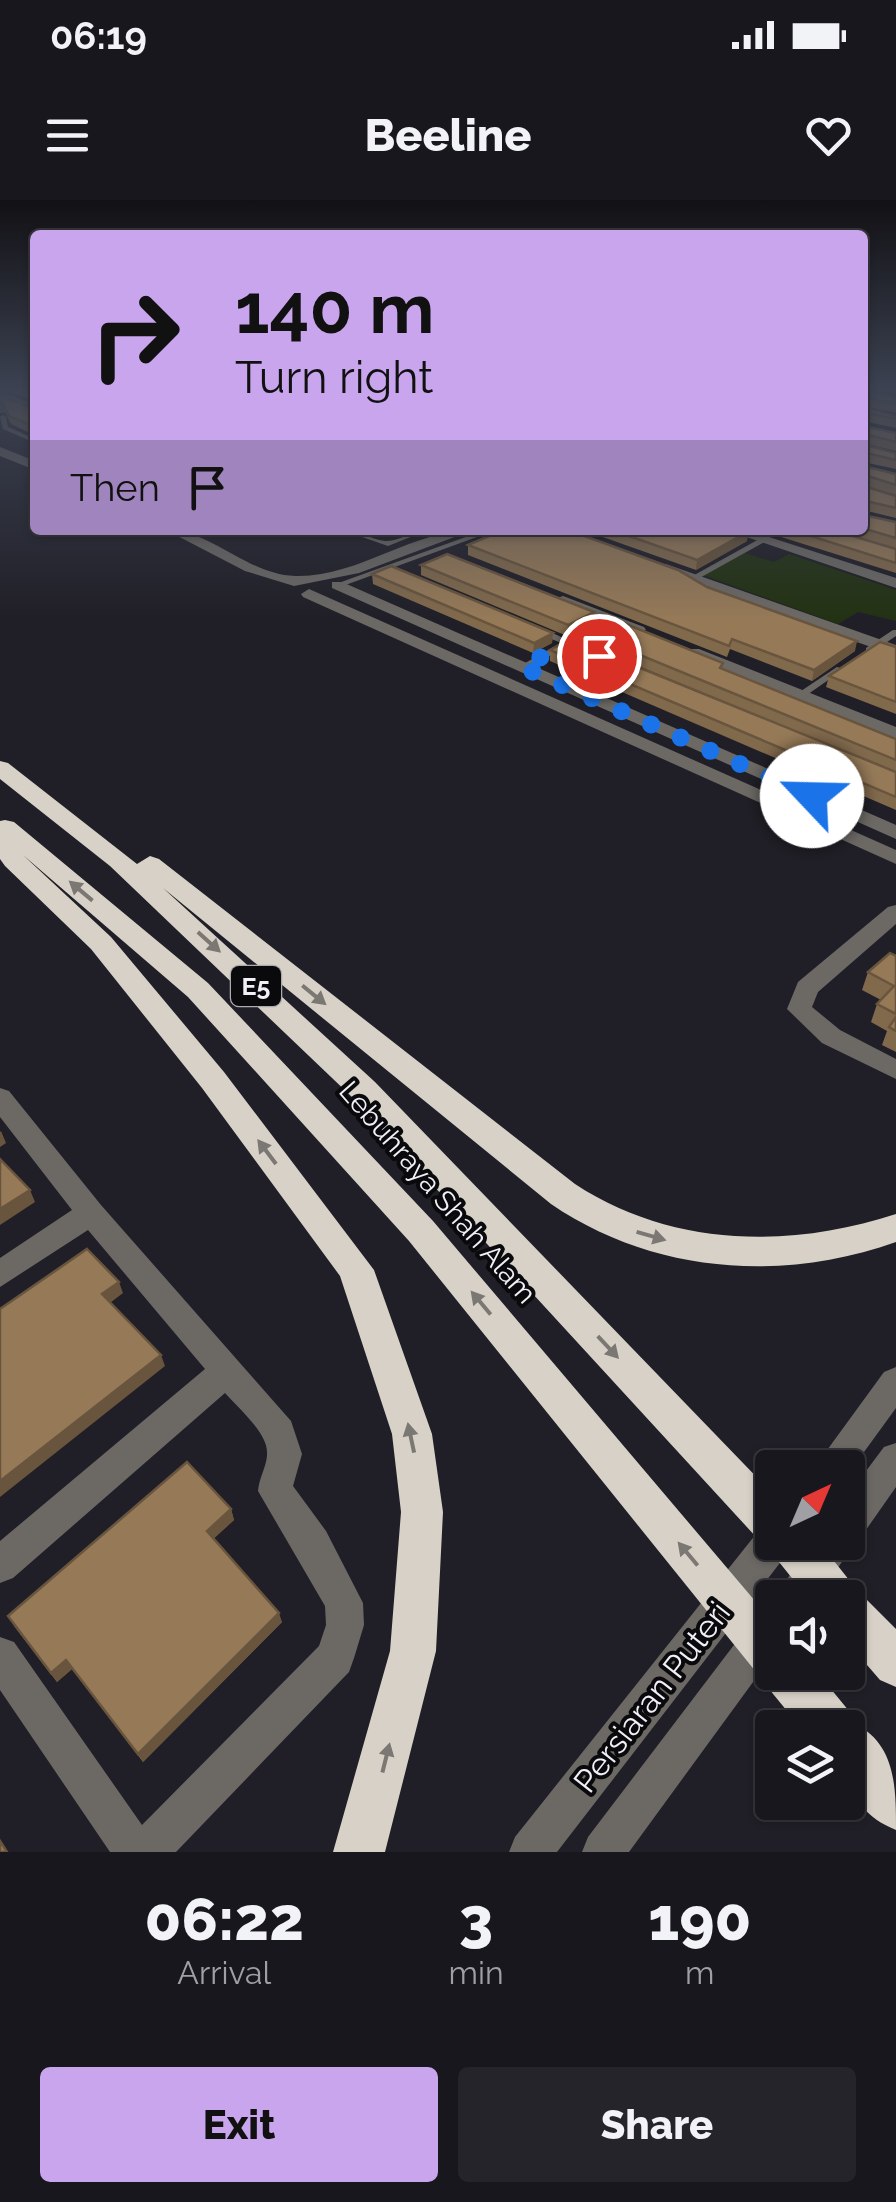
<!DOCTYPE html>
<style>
:root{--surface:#18171d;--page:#25242a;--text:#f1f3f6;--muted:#9f9fa4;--line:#36363b;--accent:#c9a5ee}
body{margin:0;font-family:Raleway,sans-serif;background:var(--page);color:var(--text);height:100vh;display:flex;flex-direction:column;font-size:38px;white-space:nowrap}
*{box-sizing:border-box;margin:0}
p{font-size:32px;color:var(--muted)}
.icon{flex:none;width:55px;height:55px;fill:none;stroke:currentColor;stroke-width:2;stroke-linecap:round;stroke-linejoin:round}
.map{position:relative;height:1652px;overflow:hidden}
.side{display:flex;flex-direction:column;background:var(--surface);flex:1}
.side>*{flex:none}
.guide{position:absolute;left:30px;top:30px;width:838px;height:305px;border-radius:10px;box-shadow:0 2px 8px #0004,0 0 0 2px var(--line);background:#c9a5ee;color:#111;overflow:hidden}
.needle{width:65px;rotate:44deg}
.buttons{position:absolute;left:755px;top:1250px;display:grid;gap:20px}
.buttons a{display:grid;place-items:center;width:110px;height:110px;border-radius:10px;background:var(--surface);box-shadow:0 2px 8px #0004,0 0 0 2px var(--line);font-size:50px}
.pin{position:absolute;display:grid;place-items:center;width:85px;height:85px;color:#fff;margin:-42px;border:5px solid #fff;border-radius:50%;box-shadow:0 2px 10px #0007}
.me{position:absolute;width:110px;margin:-55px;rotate:294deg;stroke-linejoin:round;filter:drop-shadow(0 0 8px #0008)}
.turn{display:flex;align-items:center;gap:35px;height:210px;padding:0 40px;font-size:45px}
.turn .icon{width:130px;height:130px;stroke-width:2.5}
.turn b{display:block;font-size:70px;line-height:85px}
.then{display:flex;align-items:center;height:95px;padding:0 40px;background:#0003;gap:20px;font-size:38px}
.eta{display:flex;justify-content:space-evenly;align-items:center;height:170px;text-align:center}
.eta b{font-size:60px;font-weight:800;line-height:70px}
.button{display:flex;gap:20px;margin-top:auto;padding:20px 40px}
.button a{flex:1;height:115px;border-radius:10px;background:var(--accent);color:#111;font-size:40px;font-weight:800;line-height:115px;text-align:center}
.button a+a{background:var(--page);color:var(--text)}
.status{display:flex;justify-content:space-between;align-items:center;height:70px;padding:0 50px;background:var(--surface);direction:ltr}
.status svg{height:28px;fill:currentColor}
header{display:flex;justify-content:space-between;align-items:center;height:130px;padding:0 40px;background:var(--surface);font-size:45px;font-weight:800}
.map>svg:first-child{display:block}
.green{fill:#233213}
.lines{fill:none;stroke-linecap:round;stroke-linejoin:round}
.service{fill:#6c6965;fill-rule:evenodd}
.minor{fill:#6c6965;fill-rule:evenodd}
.tertiary{fill:#6c6965;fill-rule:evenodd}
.motorway{fill:#d7d1c7;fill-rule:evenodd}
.wall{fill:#81694c}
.shaded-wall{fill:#69553e}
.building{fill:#967a58;stroke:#69553e;stroke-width:2.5}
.oneway{fill:#7b7773}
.route{stroke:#1a73e8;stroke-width:18;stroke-dasharray:0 32.4}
.labels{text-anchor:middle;stroke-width:8;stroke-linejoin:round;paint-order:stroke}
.shield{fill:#0a0a0d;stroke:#acabb0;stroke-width:2.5}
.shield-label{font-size:25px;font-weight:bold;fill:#f1f0f6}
.street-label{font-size:28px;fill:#f1f0f6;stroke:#0a0a0d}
.near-street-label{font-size:32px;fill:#f1f0f6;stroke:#0a0a0d}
</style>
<div class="status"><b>06:19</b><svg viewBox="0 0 49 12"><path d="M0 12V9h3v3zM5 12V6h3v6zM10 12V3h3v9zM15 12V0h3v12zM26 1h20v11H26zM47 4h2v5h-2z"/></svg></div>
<header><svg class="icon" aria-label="menu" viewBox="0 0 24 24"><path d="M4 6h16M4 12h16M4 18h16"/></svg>Beeline<svg class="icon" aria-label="heart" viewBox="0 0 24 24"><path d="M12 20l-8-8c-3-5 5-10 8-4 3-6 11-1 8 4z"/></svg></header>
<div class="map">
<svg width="896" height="1652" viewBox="0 0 896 1652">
<rect width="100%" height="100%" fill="#201f27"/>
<path class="green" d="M745,353L774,362L789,354L896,390V421L858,412L838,424L703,375Z"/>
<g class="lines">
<path class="service" d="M3,215L6,217L8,227L35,239V243L3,229L0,217Z
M342,330C358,330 370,339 385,341C399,342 413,330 428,330L388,346Z
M485,330H496L340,387L333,385Z
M761,338L768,340L696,380L689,378Z
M592,427L599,429L575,443L582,446V450L568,446L525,469L518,467L561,443L535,432V428H541L568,440Z
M893,430H896V436L872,452H866V448Z
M837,467L844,469L804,497H798V493Z"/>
<path class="minor" d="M883,188H896V193L884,190Z
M0,191L35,205V213L0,198Z
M726,330H747L896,378V388Z
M656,364H666L896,445V456L656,370Z
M332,382H342L896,625V639L332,388Z
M309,389L896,650V664L303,397L301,394Z
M563,396L644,427L646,430L632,433L557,404V398Z
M687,449H699L896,527V540L687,457Z
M896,705V724L818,792L812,807L840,830L896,859V879L822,843L787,809L798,782L888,707Z
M0,888L9,891L101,1005L291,1221L302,1254L293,1286L326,1331L363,1403L364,1425L354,1458L349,1472L176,1652H110L0,1490V1437L14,1442L142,1625L319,1446L326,1425L325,1406L258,1291C259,1277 268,1264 267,1252C267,1232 237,1207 225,1193L13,1378L0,1383V1341L205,1169L88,1030L0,1087V1058L72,1010L0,917Z"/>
<path class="tertiary" d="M0,247L35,261V270L0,256Z
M166,330C212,330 248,375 295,376C357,378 412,330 473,330L359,373L294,386L245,371Z
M896,1167V1208L848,1274V1268H814L884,1172Z
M896,1243V1287L861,1337L851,1340L847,1355L816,1398H775L811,1342H848V1295L884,1247Z
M772,1324V1342H791L786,1355L557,1652H509L515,1637L760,1329Z
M772,1406V1456L629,1652H582L588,1637L759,1412Z"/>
<path class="motorway" d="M0,561L8,563L137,664L150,656L159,659L575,984C671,1047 789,1049 896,1014V1042C781,1083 652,1073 551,1004L163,688L375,882L772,1293V1342H819L857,1390L896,1429V1487L880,1480L848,1443V1398H808L775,1357L769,1343L757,1338L353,898L110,666L0,579Z
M5,620L14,622L208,783L433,1021L772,1421V1472H817L849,1511L855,1524C896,1544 896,1588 896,1630C845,1609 848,1574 848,1528H801L769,1489L764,1476L756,1472L409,1041L188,797L23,655L111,737L224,872L374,1070L432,1234L443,1312L436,1451L385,1652H333L390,1451L401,1312L392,1234L340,1076L202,888L91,749L5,666L0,659V621Z"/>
</g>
<path class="wall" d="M3,188H35V202Z
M862,190L896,198V213L863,206V207L896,216V228L863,221V226L896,233V251L862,243Z
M0,195L32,208L35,207V235L11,224L5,212L0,213Z
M862,244L896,253V269L863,262V266L896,274V295L863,285L896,296V318L863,310V315L896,322V373L759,330H862Z
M362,330H389L376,335Z
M583,330H745L747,341L696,370Z
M468,345L707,387L855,451L812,481L730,449L727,457L468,355Z
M421,365L594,412L593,422L567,436L421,375Z
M372,374L553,433L552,443L533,453L373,384Z
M584,432L722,469L896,539V610L550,461V450L824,543L583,443Z
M896,447V514L826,487L829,476Z
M896,756V852L882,845L887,831L871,822L877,804L881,800L862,790L868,772Z
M231,1309L234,1320L213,1339L282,1422L143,1562L72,1469L57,1482L14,1426Z"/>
<path class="shaded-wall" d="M3,203L5,212L0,213V204Z
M376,330H389L376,335Z
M749,331L747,341L696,370L697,360Z
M594,412L593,422L567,436L568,425Z
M553,433L552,443L533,453L534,443Z
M857,441L855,451L812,481L814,470Z
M1,931L6,943L0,947V932Z
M30,990L35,1002L0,1025V1009Z
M119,1082L123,1093L106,1106L102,1094Z
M161,1155L165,1166L0,1297V1281Z
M231,1309L234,1320L210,1342L207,1331Z
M279,1413L282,1422L143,1562L138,1554Z
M66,1460L72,1469L57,1482L51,1473Z"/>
<path class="building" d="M21,188H35V194Z
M862,190L896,198V204L862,197Z
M0,195L32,208L35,207V227L9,216L3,203L0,204Z
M862,204L863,207L896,216V219L862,212Z
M862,220L863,226L896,233V242L865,234L862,235Z
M862,244L896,253V260L862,252Z
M862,260L863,266L896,274V285L865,275L862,277Z
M862,284L863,286L896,296V308L862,300Z
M862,306L863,315L896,322V338L862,328Z
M503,330H568L678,370L707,387L857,441L814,470L732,439L729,446L468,345Z
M612,330H745L749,331L697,360Z
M792,330H833L896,349V363Z
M447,354L594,412L568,425L421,365Z
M391,366L553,433L534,443L372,374Z
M611,418L723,463L720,468L896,539V560L584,432Z
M569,439L896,572V597L550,450Z
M880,442L896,447V502L829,476Z
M890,753L896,756V814L877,804L894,786L868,772Z
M896,817V831L889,827Z
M0,959L30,990L0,1009Z
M87,1049L119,1082L102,1094L161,1155L0,1281V1109Z
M187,1262L231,1309L207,1331L279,1413L138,1554L66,1460L51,1473L8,1416Z
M0,1641L7,1652H0Z"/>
<defs><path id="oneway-solid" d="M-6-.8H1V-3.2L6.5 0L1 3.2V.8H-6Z" transform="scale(2.5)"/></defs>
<g class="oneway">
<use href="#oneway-solid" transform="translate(81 691) rotate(-140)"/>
<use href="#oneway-solid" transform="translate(209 742) rotate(42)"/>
<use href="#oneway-solid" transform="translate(314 795) rotate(39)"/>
<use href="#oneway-solid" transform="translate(267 952) rotate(-127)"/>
<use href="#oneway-solid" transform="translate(651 1036) rotate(16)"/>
<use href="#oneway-solid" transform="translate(481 1103) rotate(-130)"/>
<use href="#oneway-solid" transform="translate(608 1147) rotate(47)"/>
<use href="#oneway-solid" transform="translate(411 1238) rotate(-102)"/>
<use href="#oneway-solid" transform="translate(688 1354) rotate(-130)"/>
<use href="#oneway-solid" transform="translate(386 1558) rotate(-76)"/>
</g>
<linearGradient id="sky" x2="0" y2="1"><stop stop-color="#121115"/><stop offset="0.45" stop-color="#3c4252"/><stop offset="1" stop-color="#3c4252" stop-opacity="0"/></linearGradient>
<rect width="896" height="420" fill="url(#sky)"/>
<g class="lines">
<path class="route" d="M599,456L568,443L522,467L812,596"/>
</g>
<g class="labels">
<rect class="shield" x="231" y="766" width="50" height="40" rx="8"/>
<g class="shield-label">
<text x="256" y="795">E5</text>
</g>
<g class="street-label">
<text transform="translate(438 992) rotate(49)" y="10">Lebuhraya Shah Alam</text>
</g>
<g class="near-street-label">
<text transform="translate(652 1497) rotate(-52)" y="11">Persiaran Puteri</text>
</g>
</g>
</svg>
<div class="buttons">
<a><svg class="needle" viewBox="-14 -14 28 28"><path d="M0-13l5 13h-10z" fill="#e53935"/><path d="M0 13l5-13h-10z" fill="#9f9fa4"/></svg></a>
<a><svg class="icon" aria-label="sound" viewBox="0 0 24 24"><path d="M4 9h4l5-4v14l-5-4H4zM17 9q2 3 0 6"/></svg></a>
<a><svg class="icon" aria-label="layers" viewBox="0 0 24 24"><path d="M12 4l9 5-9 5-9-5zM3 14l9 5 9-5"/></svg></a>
</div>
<div class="pin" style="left:599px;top:456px;background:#d93025"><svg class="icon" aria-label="arrive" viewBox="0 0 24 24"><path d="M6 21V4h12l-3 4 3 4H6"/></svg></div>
<svg class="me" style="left:812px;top:596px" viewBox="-20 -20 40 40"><circle r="19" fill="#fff"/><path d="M0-13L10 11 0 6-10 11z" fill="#1a73e8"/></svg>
<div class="guide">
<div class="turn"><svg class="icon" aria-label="right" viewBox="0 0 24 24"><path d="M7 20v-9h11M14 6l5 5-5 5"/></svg><div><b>140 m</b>Turn right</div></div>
<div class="then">Then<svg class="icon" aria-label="arrive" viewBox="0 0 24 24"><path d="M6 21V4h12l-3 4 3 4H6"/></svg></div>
</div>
</div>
<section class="side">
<div class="eta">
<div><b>06:22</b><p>Arrival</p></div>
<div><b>3</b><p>min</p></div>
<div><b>190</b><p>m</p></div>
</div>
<div class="button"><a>Exit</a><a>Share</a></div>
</section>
